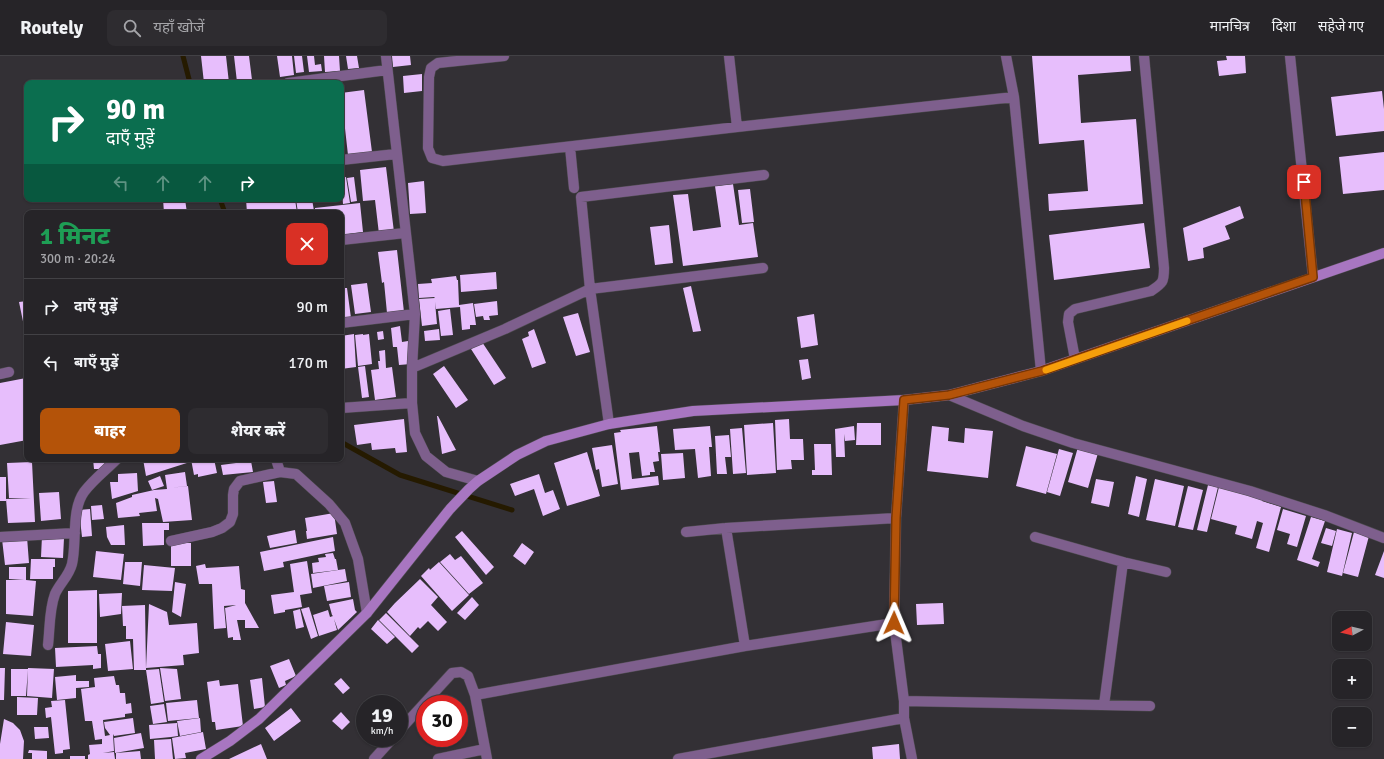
<!DOCTYPE html>
<html lang="hi">
<meta charset="utf-8">
<style>
:root{--surface:#262428;--page:#2e2c30;--text:#f1f3f6;--muted:#a4a4a8;--line:#424145;--accent:#b45309}
body{margin:0;font-family:Signika,"Noto Sans Devanagari",sans-serif;background:var(--page);color:var(--text);height:100vh;display:flex;flex-direction:column;font-size:15px;white-space:nowrap}
*{box-sizing:border-box;margin:0}
p{font-size:13px;color:var(--muted)}
.icon{flex:none;width:22px;height:22px;fill:none;stroke:currentColor;stroke-width:2;stroke-linecap:round;stroke-linejoin:round}
.map{position:relative;flex:1;overflow:hidden}
.panel{position:absolute;left:24px;top:154px;width:320px;height:252px;display:flex;flex-direction:column;background:var(--surface);border-radius:8px;box-shadow:0 1px 3px #0004,0 0 0 1px var(--line)}
.panel>*{flex:none}
.banner{position:absolute;left:24px;top:24px;width:320px;height:122px;border-radius:8px;box-shadow:0 1px 3px #0004,0 0 0 1px var(--line);background:#0b6e4f;color:#fff;overflow:hidden}
.needle{width:26px;rotate:263deg}
.controls{position:absolute;left:1332px;top:555px;display:grid;gap:8px}
.controls a{display:grid;place-items:center;width:40px;height:40px;border-radius:8px;background:var(--surface);box-shadow:0 1px 3px #0004,0 0 0 1px var(--line);font-size:20px}
.speed{position:absolute;left:356px;top:639px;display:flex;gap:8px;font-size:20px;font-weight:700;text-align:center}
.speed>*{display:grid;place-content:center;width:52px;height:52px;border-radius:50%;background:var(--surface);box-shadow:0 1px 3px #0004,0 0 0 1px var(--line);line-height:1}
.speed small{font-size:10px;font-weight:400}
.speed .limit{border:6px solid #d22;background:#fff;color:#111}
.pin{position:absolute;display:grid;place-items:center;width:34px;height:34px;color:#fff;margin:-17px;border-radius:8px;box-shadow:0 2px 6px #0006}
.me{position:absolute;width:44px;margin:-22px;rotate:1deg;stroke-linejoin:round;filter:drop-shadow(0 0 3px #0008)}
.turn{display:flex;align-items:center;gap:14px;height:84px;padding:0 16px;font-size:18px}
.turn .icon{width:52px;height:52px;stroke-width:2.5}
.turn b{display:block;font-size:28px;line-height:34px}
.lanes{display:flex;align-items:center;height:38px;padding:0 16px;background:#0003;justify-content:center;gap:20px;direction:ltr}
.lanes .off{opacity:.35}
.round{display:grid;place-items:center;flex:none;width:42px;height:42px;border-radius:8px;background:var(--page)}
.summary{display:flex;align-items:center;justify-content:space-between;height:68px;padding:0 16px}
h1{font-size:24px;font-weight:800;line-height:30px;color:#1e9e55}
.button{display:flex;gap:8px;margin-top:auto;padding:8px 16px}
.button a{flex:1;height:46px;border-radius:8px;background:var(--accent);color:#fff;font-size:16px;font-weight:800;line-height:46px;text-align:center}
.button a+a{background:var(--page);color:var(--text)}
ul{padding:0;list-style:none}
li{display:flex;align-items:center;gap:12px;height:56px;padding:0 16px;border-top:1px solid var(--line)}
li div{flex:1}
li b{display:block;font-size:15px}
li em{font-style:normal}
header{display:flex;align-items:center;gap:24px;box-sizing:border-box;height:56px;padding:0 20px;background:var(--surface);border-bottom:1px solid var(--line)}
header strong{font-size:19px}
nav{display:flex;gap:22px;margin-inline-start:auto;font-size:14px}
.search{width:280px;height:36px;background:var(--page);display:flex;align-items:center;gap:10px;box-sizing:border-box;padding:0 14px;border-radius:8px;color:var(--muted);font-size:15px}
.map>svg:first-child{display:block}
.lines{fill:none;stroke-linecap:round;stroke-linejoin:round}
.stream{stroke:#251a00;stroke-width:5}
.building{fill:#e7befc}
.street-casing{stroke:#4f4c51;stroke-width:11}
.secondary-casing{stroke:#4f4c51;stroke-width:11}
.street{stroke:#7e5f8d;stroke-width:10}
.secondary{stroke:#a876c1;stroke-width:10}
.route-casing{stroke:#753606;stroke-width:10}
.route{stroke:#b45309;stroke-width:7}
.slow{stroke:#f59e0b;stroke-width:7}
</style>
<header>
<strong>Routely</strong>
<div class="search"><svg class="icon" aria-label="search" viewBox="0 0 24 24"><circle cx="10" cy="10" r="6"/><path d="M15 15l6 6"/></svg>यहाँ खोजें</div>
<nav><a>मानचित्र</a><a>दिशा</a><a>सहेजे गए</a></nav>
</header>
<div class="map">
<svg width="1384" height="703" viewBox="0 0 1384 703">
<rect width="100%" height="100%" fill="#333035"/>
<g class="lines">
<path class="stream" d="M183,0L190,27
M220,143L225,157
M341,386L400,419L512,454"/>
</g>
<path class="building" d="M201,0H226L229,27H204Z
M234,0H249L252,24L237,26Z
M277,0H292L294,19L280,21Z
M294,0H302L304,16L296,17Z
M307,0H314L315,9L321,8L322,15L309,16Z
M324,0H339L340,15L325,16Z
M346,0H357L359,12L348,13Z
M392,0H410L411,9L393,11Z
M1032,0H1130L1131,15L1078,19L1081,67L1136,63L1143,148L1049,155L1048,138L1088,135L1084,84L1039,88Z
M1226,0H1245L1246,17L1219,20L1217,5L1227,4Z
M422,18V35L404,37L403,20Z
M364,34L372,96L348,99L341,37Z
M1382,35L1384,53V75L1336,80L1331,41Z
M341,70L345,97L341,98Z
M1384,96V134L1343,138L1339,101Z
M386,111L394,176L379,178L375,144L363,145L360,114Z
M346,121L350,147L343,148L341,122Z
M354,121L357,145L351,146L347,122Z
M424,125L426,157L410,158L408,127Z
M733,128L739,169L753,167L758,201L683,210L673,139L688,138L693,175L721,171L715,130Z
M750,133L754,166L742,167L738,134Z
M163,143H185L187,157H164Z
M246,143H295L297,157H247Z
M296,143H312L314,155L298,157Z
M360,147L363,176L341,179V157H315V152Z
M1240,150L1244,162L1225,170L1230,183L1203,192L1204,202L1188,205L1183,172Z
M1144,167L1150,212L1054,224L1049,179Z
M669,169L673,207L655,209L650,171Z
M397,194L404,256L387,257L384,226L382,227L378,196Z
M496,216L497,233L461,236L460,219Z
M456,220L457,224H458L459,249L473,247L476,269H470V273L462,274L460,251L436,253L435,246L437,268L422,270L419,243L435,242L434,241L419,242L418,228L432,227L431,223Z
M367,227L371,256L355,258L351,229Z
M691,230L701,275L693,276L683,232Z
M341,232H347L351,262L342,264Z
M27,245V280H26L19,246Z
M497,245L498,259L489,260L490,264H484L483,260L476,261L474,248Z
M450,253L453,279L441,280L438,255Z
M578,257L590,296L576,300L563,261Z
M814,258L818,289L801,292L797,261Z
M400,270L402,286L408,285L411,308L399,309L397,291H393L391,272Z
M439,273L440,284L425,285L424,275Z
M534,273L546,307L532,312L522,283L529,280L528,276Z
M383,275L384,283L378,284L377,276Z
M354,278L356,311L341,313V280Z
M363,278L365,295L363,279L369,278L372,308L358,310L355,279Z
M482,286L506,322L494,329L471,293Z
M385,294L386,312L392,311L396,341L375,344L371,314L379,313L378,305H380L379,295Z
M808,303L811,322L802,324L799,304Z
M365,310L369,341L362,342L358,311Z
M444,310L468,344L456,352L433,318Z
M26,322L27,331V384L0,389V327Z
M437,360H438L456,394L442,398Z
M404,363L407,396L396,397L395,392L372,394L371,387L357,389L354,369Z
M789,363L790,383H803L804,404H791L792,413L777,414L775,364Z
M773,367L776,417L747,419L744,369Z
M857,367H881V389H856Z
M657,370L660,396H658L659,405L653,406L655,416H650V419L642,420L639,396L629,397L632,423L658,420L659,429L621,434L614,377L621,376L620,374Z
M710,370L712,391H709L711,420L698,422L695,393L675,394L673,373Z
M854,370L855,384L845,385L844,378L845,401H836L835,373Z
M932,370L949,372L948,385L964,387L965,372L993,375L988,422L927,415Z
M742,372L746,417L733,418L730,373Z
M729,379L731,401H725L727,418H717L715,380Z
M814,388H831L832,419H812V414H815Z
M612,389L618,428L602,431L599,413L596,414L592,392Z
M1026,390L1057,398L1046,438L1016,430Z
M1078,391L1098,397L1088,432L1068,426Z
M1059,393L1073,397L1060,440L1047,436Z
M587,396L600,440L567,450L554,407Z
M683,397L685,422L663,424L661,398Z
M93,403H105L106,413H94Z
M143,403H189L190,406L146,420Z
M191,403H214L217,417L198,421V418L194,419Z
M251,405L253,416L223,419L221,409Z
M32,406L35,466L8,467L6,443L31,442H9L7,407Z
M185,416L187,430L169,432L188,430L192,464L163,466L158,443L155,442L157,455L139,457L140,460L118,462L116,447L132,441V439L154,434L167,433L165,419Z
M137,417L138,435L112,443L110,426H118V418Z
M539,418L545,437L553,434L560,453L543,460L534,433L515,440L510,428Z
M160,420L164,430L152,434L148,425Z
M1136,420L1147,423L1139,461L1128,458Z
M0,421H6V445H0Z
M1096,423L1114,426L1109,451L1091,447Z
M1155,423L1184,430L1175,470L1146,464Z
M274,425L277,446L266,447L263,426Z
M1208,429L1218,431L1207,476L1197,474Z
M1188,430L1203,434L1193,474L1178,471Z
M1219,431L1263,443L1262,445L1281,451L1269,496L1256,492L1263,467L1257,465L1252,483L1235,478L1237,470L1211,463Z
M59,436L61,463L41,465L39,437Z
M102,449L104,463L92,464L91,450Z
M90,453L92,480L82,481L79,454Z
M1283,453L1306,460L1297,491L1287,488L1290,478L1277,474Z
M334,457L337,478L307,483L306,475H307L305,462Z
M1311,461L1325,465L1312,503L1320,506L1318,511L1297,504Z
M142,467H169V474H164V489L143,490Z
M124,469L125,489H111L107,481L106,471Z
M1326,472L1336,475L1332,490L1321,487Z
M1337,473L1352,477L1342,520L1327,516Z
M295,474L297,487L270,492L267,480Z
M462,475L494,511L486,519L455,481Z
M1354,476L1369,480L1358,521L1343,517Z
M42,480L64,482L63,502L41,501Z
M27,481L29,507L5,509L2,483Z
M333,481L335,495L283,506L284,511L264,515L260,496Z
M171,487H191V510H171Z
M522,487L534,496L525,509L513,500Z
M96,495L124,498L121,524L93,521Z
M1384,495V522L1375,519Z
M333,497L335,503H336L338,514L313,517L312,507L319,506L318,502L326,501L325,498Z
M450,498L455,504L461,500L483,527L469,538L440,506Z
M31,503H55V511H53V523H30Z
M307,505L312,537L300,539L302,551L285,554V556L274,558L271,539L294,536L290,508Z
M125,506H142L140,530L123,528Z
M439,506L469,539L452,555L421,520L429,512L430,514Z
M205,508L206,512L239,510L241,533L245,534V547L259,572H245V564H237L241,584H233V581L228,582L225,552L236,549L224,550L226,572L214,573L212,528H199L196,510Z
M144,509L175,512L172,535L142,534Z
M9,511H26V524L36,525L33,560L6,558V524H24L9,523Z
M345,513L347,525L313,532L311,518Z
M420,523L438,541L431,549L447,566L438,575L428,565L420,573L418,571L410,580L387,556L395,547L411,564L395,547Z
M175,526L186,528L181,561L172,556Z
M349,526L351,541L327,545L324,530Z
M97,534V587H68V535Z
M122,537L121,558L100,561L99,538Z
M472,541L479,549L465,564L457,557Z
M353,543L355,554L357,556L338,574L334,563L337,574L319,580L313,559L328,554L330,561L333,560L332,559L329,548Z
M943,547L944,568L917,569L916,548Z
M149,548L167,556L169,569L197,567L199,597L183,599L184,609L146,612Z
M145,549L146,614H134L133,583H126V570H123L122,550Z
M309,551L318,580L311,583L301,553Z
M300,553L304,571L296,573L293,555Z
M386,557L419,590L412,597L379,564Z
M378,564L395,581L387,588L371,573Z
M6,566L34,569L31,600L3,598Z
M130,585L133,613L108,615L105,588Z
M97,590L98,598H101V612L93,613V609L56,611L55,592Z
M289,603L296,620L285,625L286,629L279,632L270,610Z
M0,612H5L4,644H0Z
M28,612L54,613L52,642L27,640Z
M160,612L177,613L181,643L165,645Z
M11,613H28L26,640H11Z
M159,613L164,646L151,648L146,614Z
M76,619V625H89V631L76,632V642L57,644L55,621Z
M114,620L116,629H119L120,637H125L126,648L131,647L132,657L125,658V661L103,664L105,680L110,679L105,672L104,666L133,662L135,677L114,680L113,678L114,695L103,697L114,696L115,703H88V699L90,698L89,689L102,688V683L95,684L92,665H85L81,633L95,631L94,622Z
M262,622L265,651L254,653L250,624Z
M341,622L350,632L343,638L334,628Z
M219,624L220,630L238,628L243,670L216,674L215,666H212L207,626Z
M17,641L38,642L37,659H17Z
M65,644L70,693L63,694V697L55,698L51,661L46,662L45,652L52,651L51,645Z
M197,644L199,662L168,665L166,647Z
M164,648L167,666L153,668L150,650Z
M291,652L301,665L274,685L265,672Z
M341,656L350,666L342,674L332,665Z
M200,662L201,676L180,680L177,665Z
M4,663L13,667L20,674L24,685L23,703H0V688Z
M177,667L178,680L171,681V679V681L150,683L149,669Z
M34,671H48L49,682L35,683Z
M203,676L206,693L185,697L186,702L175,703L172,682Z
M141,677L144,692L115,697L114,682Z
M171,683L173,703H155L154,684Z
M261,688L267,703H229Z
M899,688L900,703H873L872,691Z
M29,694L47,695V703H32V697H28Z
M140,695L141,703H116V697Z
M70,700H85V703H70Z"/>
<g class="lines">
<defs>
<path id="street" d="M386,0L415,258L412,312V347L415,377L426,400L446,416L478,425
M504,0L438,7L431,12L429,21L428,92L432,102L443,105L737,71L1014,41
M729,0L737,71
M1006,0L1014,41L1041,315
M1290,0L1313,221
M288,27L387,14
M570,91L574,132
M341,104L396,98
M341,184L405,177
M341,267L415,258
M1075,303L1068,266L1069,258L1075,253L1151,235C1163,227 1164,226 1164,212L1144,0
M412,312L505,273L590,233L581,141L764,119
M0,318L9,316
M949,339L1023,370L1073,387L1250,435L1324,459L1384,482
M904,344L896,462L894,567L904,645V662L912,703
M341,352L412,347
M609,368L590,233L763,212
M276,403L280,416
M726,472L745,590
M686,476L726,472L896,462
M0,481L75,477
M1035,481L1123,506L1166,516
M171,485L212,476L222,472L230,466L233,458V439L234,433L240,425L280,416L296,418L329,448L345,467L358,503L367,557
M48,589C50,572 49,554 55,538C60,527 69,520 72,508C77,487 71,454 84,436C93,424 106,414 117,403
M475,639L745,590L894,567
M904,645L1150,650
M1104,649L1123,506
M399,675L452,617L461,616L468,620L475,639L487,703
M374,703L393,682
M438,703L485,693
M678,703L904,662"/>
<path id="secondary" d="M201,703L230,685L259,663L367,557L450,453L469,433L478,425L517,399L546,385L609,368L693,355L904,344L949,339L1041,315L1384,197"/>
</defs>
<use href="#street" class="street-casing"/>
<use href="#secondary" class="secondary-casing"/>
<use href="#street" class="street"/>
<use href="#secondary" class="secondary"/>
</g>
<g class="lines">
<defs>
<path id="route" d="M894,567L896,462L904,344L949,339L1042,315L1313,221L1304,126"/>
</defs>
<use href="#route" class="route-casing"/>
<use href="#route" class="route"/>
<path class="slow" d="M1046,314L1187,265"/>
</g>
</svg>
<div class="controls">
<a><svg class="needle" viewBox="-14 -14 28 28"><path d="M0-13l5 13h-10z" fill="#e53935"/><path d="M0 13l5-13h-10z" fill="#a4a4a8"/></svg></a>
<a>+</a>
<a>−</a>
</div>
<div class="speed"><div>19<small>km/h</small></div><div class="limit">30</div></div>
<div class="pin" style="left:1304px;top:126px;background:#d93025"><svg class="icon" aria-label="arrive" viewBox="0 0 24 24"><path d="M6 21V4h12l-3 4 3 4H6"/></svg></div>
<svg class="me" style="left:894px;top:567px" viewBox="-20 -20 40 40"><path d="M0-17L14 15 0 8-14 15z" fill="#b45309" stroke="#fff" stroke-width="4"/></svg>
<div class="banner">
<div class="turn"><svg class="icon" aria-label="right" viewBox="0 0 24 24"><path d="M7 20v-9h11M14 6l5 5-5 5"/></svg><div><b>90 m</b>दाएँ मुड़ें</div></div>
<div class="lanes"><svg class="icon off" aria-label="left" viewBox="0 0 24 24"><path d="M17 20v-9H6M10 6l-5 5 5 5"/></svg><svg class="icon off" aria-label="ahead" viewBox="0 0 24 24"><path d="M12 20V5M6 11l6-6 6 6"/></svg><svg class="icon off" aria-label="ahead" viewBox="0 0 24 24"><path d="M12 20V5M6 11l6-6 6 6"/></svg><svg class="icon" aria-label="right" viewBox="0 0 24 24"><path d="M7 20v-9h11M14 6l5 5-5 5"/></svg></div>
</div>
<section class="panel">
<div class="summary"><div><h1>1 मिनट</h1><p>300 m · 20:24</p></div><a class="round" style="background:#d93025;color:#fff"><svg class="icon" aria-label="close" viewBox="0 0 24 24"><path d="M6 6l12 12M18 6L6 18"/></svg></a></div>
<ul>
<li><svg class="icon" aria-label="right" viewBox="0 0 24 24"><path d="M7 20v-9h11M14 6l5 5-5 5"/></svg><div><b>दाएँ मुड़ें</b></div><em>90 m</em></li>
<li><svg class="icon" aria-label="left" viewBox="0 0 24 24"><path d="M17 20v-9H6M10 6l-5 5 5 5"/></svg><div><b>बाएँ मुड़ें</b></div><em>170 m</em></li>
</ul>
<div class="button"><a>बाहर</a><a>शेयर करें</a></div>
</section>
</div>
